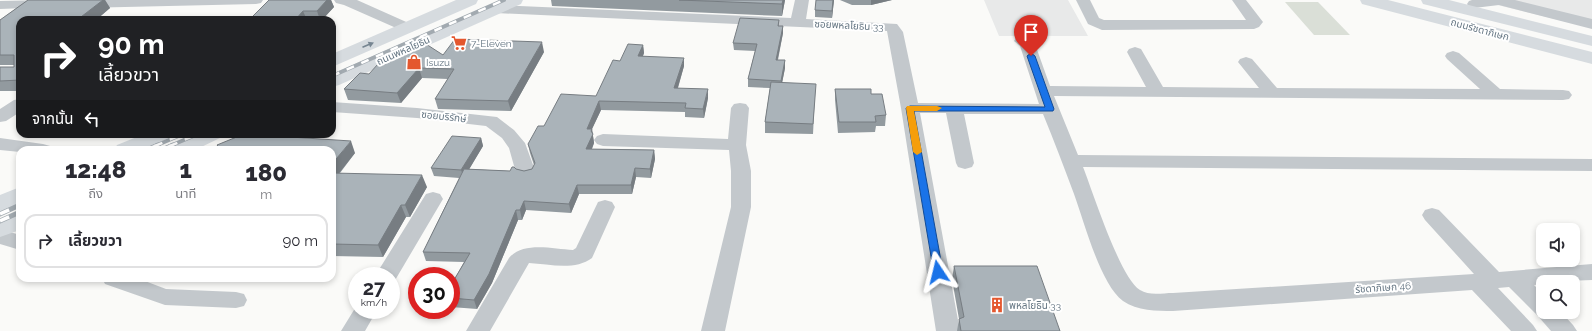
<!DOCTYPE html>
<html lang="th">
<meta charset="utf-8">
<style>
:root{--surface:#fff;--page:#f2f2f3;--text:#2b2b33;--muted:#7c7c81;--line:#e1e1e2}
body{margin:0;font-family:Raleway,"Noto Sans Thai",sans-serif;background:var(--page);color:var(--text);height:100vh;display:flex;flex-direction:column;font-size:15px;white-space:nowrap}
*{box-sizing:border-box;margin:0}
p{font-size:13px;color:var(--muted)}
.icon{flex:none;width:22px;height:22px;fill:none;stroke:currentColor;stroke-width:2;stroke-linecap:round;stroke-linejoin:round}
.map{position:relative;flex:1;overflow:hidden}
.drawer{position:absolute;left:16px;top:146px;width:320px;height:136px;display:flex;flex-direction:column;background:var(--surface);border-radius:12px;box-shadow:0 2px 6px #0003}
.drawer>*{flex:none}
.guide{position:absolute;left:16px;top:16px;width:320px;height:122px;border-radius:12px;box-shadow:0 2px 6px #0003;background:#202124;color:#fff;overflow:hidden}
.controls{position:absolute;left:1536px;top:223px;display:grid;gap:8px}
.controls a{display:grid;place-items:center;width:44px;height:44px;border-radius:8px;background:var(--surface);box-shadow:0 2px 6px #0003;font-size:20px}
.speed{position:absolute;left:348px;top:267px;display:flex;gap:8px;font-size:20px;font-weight:700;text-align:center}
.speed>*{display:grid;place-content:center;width:52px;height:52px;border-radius:50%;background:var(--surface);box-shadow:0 2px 6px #0003;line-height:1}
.speed small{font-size:10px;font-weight:400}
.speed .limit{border:6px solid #d22;background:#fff;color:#111}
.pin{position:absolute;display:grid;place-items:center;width:34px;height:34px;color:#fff;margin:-41px -17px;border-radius:50% 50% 50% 0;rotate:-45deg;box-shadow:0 0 4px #0007}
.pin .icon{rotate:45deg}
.me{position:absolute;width:44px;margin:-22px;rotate:350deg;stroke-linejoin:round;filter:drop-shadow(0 0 3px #0008)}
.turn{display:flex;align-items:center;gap:14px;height:84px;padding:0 16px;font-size:18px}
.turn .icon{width:52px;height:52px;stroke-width:2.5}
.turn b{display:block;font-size:28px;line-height:34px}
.then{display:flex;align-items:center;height:38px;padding:0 16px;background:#0003;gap:8px;font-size:15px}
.eta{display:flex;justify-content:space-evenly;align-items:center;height:68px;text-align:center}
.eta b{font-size:24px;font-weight:800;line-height:28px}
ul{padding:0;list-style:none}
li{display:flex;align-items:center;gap:12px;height:54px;margin:0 8px 6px;padding:0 8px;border:2px solid var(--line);border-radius:12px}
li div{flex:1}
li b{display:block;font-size:15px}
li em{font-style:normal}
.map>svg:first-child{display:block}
.built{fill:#e8e9e9}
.green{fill:#dadfd7}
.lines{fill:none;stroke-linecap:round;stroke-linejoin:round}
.minor{fill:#c3c8cc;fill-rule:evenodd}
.major{fill:#d6dbdf;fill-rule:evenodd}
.rail-far1-casing{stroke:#a2aab0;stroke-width:4}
.rail-casing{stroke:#a2aab0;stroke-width:5}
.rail-far1{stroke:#fff;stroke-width:2.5;stroke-dasharray:8;stroke-linecap:butt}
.rail{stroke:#fff;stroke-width:3.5;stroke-dasharray:10;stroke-linecap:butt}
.wall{fill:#929a9f}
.shaded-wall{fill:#777d82}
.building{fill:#aab3b9;stroke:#777d82}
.oneway{fill:#768591}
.route{fill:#1a73e8;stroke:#114b97}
.slow{fill:#f59e0b}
.labels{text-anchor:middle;stroke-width:4;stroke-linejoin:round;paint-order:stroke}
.street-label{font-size:10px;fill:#657683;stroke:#fff}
.poi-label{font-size:10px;fill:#657683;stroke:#fff;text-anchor:start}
</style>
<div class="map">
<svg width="1592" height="331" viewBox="0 0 1592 331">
<rect width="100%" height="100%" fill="#fafaf8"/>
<path class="built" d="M984,0H1068L1088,36H999Z
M1477,0H1592V28Z"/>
<path class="green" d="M1285,2H1318L1350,35H1314Z"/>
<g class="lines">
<path class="minor" d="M48,0L51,1L53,4L51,7L0,9V1Z
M79,0H263L261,3L256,4L81,8L76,7L74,4L76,1Z
M334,0H357L413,25L416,28L413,31L408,33L403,31L344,5L336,3Z
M795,0H809L806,19L897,24L903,32L918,103L1039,104L1020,46L1014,41L1016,38C1024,36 1030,37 1035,44L1050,86L1146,87L1127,52L1129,49L1135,47L1141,49L1163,87L1259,88L1238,62L1240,59L1246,57L1252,59L1277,88L1480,89L1447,59L1445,56L1447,53L1453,51L1459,53L1500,89L1563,90L1569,91L1572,95L1569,99L1563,100L1054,96L1078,155L1592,159V171L1083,167C1093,192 1120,278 1140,290C1149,296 1162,293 1173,293L1474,274L1425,220L1422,215L1425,210L1432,208L1439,210L1499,272L1592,264V280L1543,282V284L1534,285L1543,294V312H1561L1573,325L1577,331H1551L1537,315L1509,287L1498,288L1533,325L1537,331H1511L1472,290L1173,311C1157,311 1137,311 1123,301C1100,284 1084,221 1074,194C1064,167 1054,141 1043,114H964L974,163L972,167L965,169L958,167L956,163L946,113H920L960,331H936L901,108L887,31L496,13L491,12L489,9L491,6L496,5L791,18Z
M1076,0H1090L1099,18L1104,20H1246L1232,0H1246L1263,22L1259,27L1254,29L1102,30L1088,24Z
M1472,0H1515L1592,19V29L1499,5L1474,8L1469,7L1467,4L1469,1Z
M20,99V112L6,121L0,122V109L14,100Z
M332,102L417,108L497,117L514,130L525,143L536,173L533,177L526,179L519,177L516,173L509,148L502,138L486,126L417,118L332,112Z
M740,103L746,104L749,108L746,145L751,171V207L725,331H701L731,207V171L729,150L603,146L597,144L594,140L597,136L603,134L728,139L731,108L734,104Z
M0,138L43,144L50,146L52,150H20V152L0,150Z
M433,192L440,194L443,199L394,282H391V276H375L426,194Z
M605,200L612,202L615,207L592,258C575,271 549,264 529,263L490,331H466L509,258C523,241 553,249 573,250L576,248L598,202Z
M0,229L20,235V250L0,244Z
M102,278H137L166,289L236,292L244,294L247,300L244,306L236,308L165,305L105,284Z
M357,305V310H377L365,331H341Z"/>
<path class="major" d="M456,0H478L476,4L332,67V54Z
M501,0H523L521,4L339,85L332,87V74Z
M1360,0H1388L1592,52V64L1362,4Z
M1421,0H1449L1592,36V46L1423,4Z
M144,134H173L169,138L143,150H114L117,145Z
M195,134H224L220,138L195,150H166L169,145Z
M20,187V204L0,212V195Z
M20,212V230L0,237V219Z"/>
<defs>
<path id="rail-far1" d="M332,76L504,0
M155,146L183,134
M170,146L198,134"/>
<path id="rail" d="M147,150L158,145
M162,150L173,145
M0,214L20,205
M0,221L20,212"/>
</defs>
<use href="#rail-far1" class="rail-far1-casing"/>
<use href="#rail" class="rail-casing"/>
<use href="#rail-far1" class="rail-far1"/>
<use href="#rail" class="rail"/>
</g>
<path class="wall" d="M28,0H105L110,8L96,20H20V91H0V67H14V65H0V20Z
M269,0H331L334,7L322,20H249Z
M551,0H785L782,16L552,6Z
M834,0L832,18L815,17V10Z
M840,0H892L871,5H852Z
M779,20V26H783V33L778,60H785V68L782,83L815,94L813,134L765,133V122L770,88L748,87V79L755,51L734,50L733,43Z
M643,45L644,53L643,56L684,66L678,88L708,98L704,118L685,117V112L601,110L592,129L594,143L592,149L654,150L655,159L651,178L636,177L632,194H579L571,213L526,210L522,220H518L492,283L477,309L451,307V285L464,262L426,261L423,252L459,178L434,176L431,168L481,138L483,146L469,169L510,171L516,169L524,171L532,169L534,165L530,153L528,144L544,126L596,96L620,61Z
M544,52L511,111L438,109L435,99L448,79L422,78L401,103L348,100L344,89L369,74Z
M835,89L871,94L886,115L885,126H876L875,132L838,133L835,100Z
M260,135L355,153L340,173L427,187L410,217H406L383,257L332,256V150H220L217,145Z
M954,266L1060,331H957L959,319L952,279Z"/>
<path class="shaded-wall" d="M103,0H105L110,8L96,20H77Z
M327,0H331L334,7L322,20H320L317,11Z
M783,0H785L782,16V4Z
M833,0H834L832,18V11Z
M871,0H892L871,5Z
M303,11L307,20H295Z
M783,26V33L776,67V60Z
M542,42L544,52L511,111L508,101Z
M643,45L644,53L639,65L638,56Z
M684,58V66L675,97L674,88Z
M785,60V68L781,88V81Z
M419,68L422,78L401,103L397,93Z
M708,89V98L704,118L703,109Z
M599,101L601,110L592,129L594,143L588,158L586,149L587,129Z
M481,138L483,146L464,178L461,170Z
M351,141L355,153L332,182V164Z
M654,150L655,159L651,178L650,169Z
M635,168L636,177L632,194L631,185Z
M422,175L427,187L410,217L405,205Z
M577,185L579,194L571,213L569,204Z
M524,201L526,210L522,220L520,210Z
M401,205L406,217L383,257L378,245Z
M516,210L518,220L492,283L477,309L474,300Z"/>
<path class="building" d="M28,0H103L77,20H20V80L0,81V67H14V55H0V20Z
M269,0H327L317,11H303L295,20H249Z
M679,0H783L782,4Z
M816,0H833L832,11L815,10Z
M740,18L779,20L778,26H783L776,60H785L781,81L748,79L757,44L733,43Z
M455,39L542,42L508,101L435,99L454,69L419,68L397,93L344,89L360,73L369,74L378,64L426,44L443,55Z
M628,44L643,45L638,56L684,58L674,88L708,89L703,109L685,108L686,103L599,101L587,129H592L591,131L593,134L586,149L654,150L650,169L635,168L631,185H577L569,204L524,201L520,210H516L489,274L474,300L451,298V285L470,253L423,252L464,169L510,171L512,167H514L516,169L524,171L532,169L535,163L528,144L538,126H544L561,94L596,96L613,60L620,61Z
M771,82L816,84L813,124L765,122Z
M835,89H871V94H882L886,115L875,116L876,122H839Z
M244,134H259L260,135L351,141L332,164V150H221L217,145Z
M452,136L481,138L461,170L431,168Z
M332,173L422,175L405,205H401L378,245L332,244Z
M954,266H1037L1060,331H961L959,319L964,317Z"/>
<defs><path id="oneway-solid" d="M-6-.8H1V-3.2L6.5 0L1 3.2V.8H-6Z"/></defs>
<use class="oneway" href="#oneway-solid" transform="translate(368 45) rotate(-23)"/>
<path class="route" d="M1031,53L1035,56L1054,109L1053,111H914L943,272L941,274H934L906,108L910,106L1045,107L1027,56Z"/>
<path class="slow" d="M907,106H937L942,108L937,111H914L922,152L917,155L913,152L906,108Z"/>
<defs>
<symbol id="supermarket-bare" viewBox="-9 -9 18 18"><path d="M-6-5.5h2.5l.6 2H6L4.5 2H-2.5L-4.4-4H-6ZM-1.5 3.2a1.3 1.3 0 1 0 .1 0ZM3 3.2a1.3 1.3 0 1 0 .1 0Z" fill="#e4572e" stroke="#fff" stroke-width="2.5" paint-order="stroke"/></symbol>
<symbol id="shop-bare" viewBox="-9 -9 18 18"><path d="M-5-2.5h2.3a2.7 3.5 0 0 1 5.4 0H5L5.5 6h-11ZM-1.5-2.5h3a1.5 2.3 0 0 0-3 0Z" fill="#e4572e" stroke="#fff" stroke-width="2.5" paint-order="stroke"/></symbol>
<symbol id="building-bare" viewBox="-9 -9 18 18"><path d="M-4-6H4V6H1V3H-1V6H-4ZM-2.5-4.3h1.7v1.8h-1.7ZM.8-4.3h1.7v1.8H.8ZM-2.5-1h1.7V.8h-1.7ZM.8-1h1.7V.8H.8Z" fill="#e4572e" stroke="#fff" stroke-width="2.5" paint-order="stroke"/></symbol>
</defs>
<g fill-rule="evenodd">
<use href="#supermarket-bare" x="448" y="32" width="22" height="22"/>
<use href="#shop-bare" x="403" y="51" width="22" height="22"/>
<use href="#building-bare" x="986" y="294" width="22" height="22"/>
</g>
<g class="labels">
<g class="street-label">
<text transform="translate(849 25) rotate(3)" y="4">ซอยพหลโยธิน 33</text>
<text transform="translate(1480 29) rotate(15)" y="4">ถนนรัชดาภิเษก</text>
<text transform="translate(403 50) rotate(-24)" y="4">ถนนพหลโยธิน</text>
<text transform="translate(444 116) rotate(6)" y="4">ซอยบริรักษ์</text>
<text transform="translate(1383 287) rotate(-4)" y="4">รัชดาภิเษก 46</text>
</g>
<g class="poi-label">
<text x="471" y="47">7-Eleven</text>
<text x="426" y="66">Isuzu</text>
<text x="1009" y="309">พหลโยธิน 33</text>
</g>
</g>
</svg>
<div class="controls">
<a><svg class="icon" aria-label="sound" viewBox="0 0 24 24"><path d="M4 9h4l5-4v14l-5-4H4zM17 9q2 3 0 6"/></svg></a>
<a><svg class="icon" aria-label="search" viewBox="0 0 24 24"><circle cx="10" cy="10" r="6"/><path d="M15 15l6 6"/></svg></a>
</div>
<div class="speed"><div>27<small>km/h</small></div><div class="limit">30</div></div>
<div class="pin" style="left:1031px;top:56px;background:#d93025"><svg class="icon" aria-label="arrive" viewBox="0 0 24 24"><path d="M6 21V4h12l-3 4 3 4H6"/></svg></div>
<svg class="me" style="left:938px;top:272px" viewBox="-20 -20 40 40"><path d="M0-17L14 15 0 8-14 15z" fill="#1a73e8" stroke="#fff" stroke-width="4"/></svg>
<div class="guide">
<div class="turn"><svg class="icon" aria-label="right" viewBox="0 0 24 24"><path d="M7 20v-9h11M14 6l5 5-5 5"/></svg><div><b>90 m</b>เลี้ยวขวา</div></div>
<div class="then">จากนั้น<svg class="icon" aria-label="left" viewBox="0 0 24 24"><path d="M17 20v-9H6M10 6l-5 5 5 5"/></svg></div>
</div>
<section class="drawer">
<div class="eta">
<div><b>12:48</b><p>ถึง</p></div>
<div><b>1</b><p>นาที</p></div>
<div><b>180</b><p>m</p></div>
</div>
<ul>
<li><svg class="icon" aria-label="right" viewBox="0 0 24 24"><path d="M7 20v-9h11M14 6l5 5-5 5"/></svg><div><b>เลี้ยวขวา</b></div><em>90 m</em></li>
</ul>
</section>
</div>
